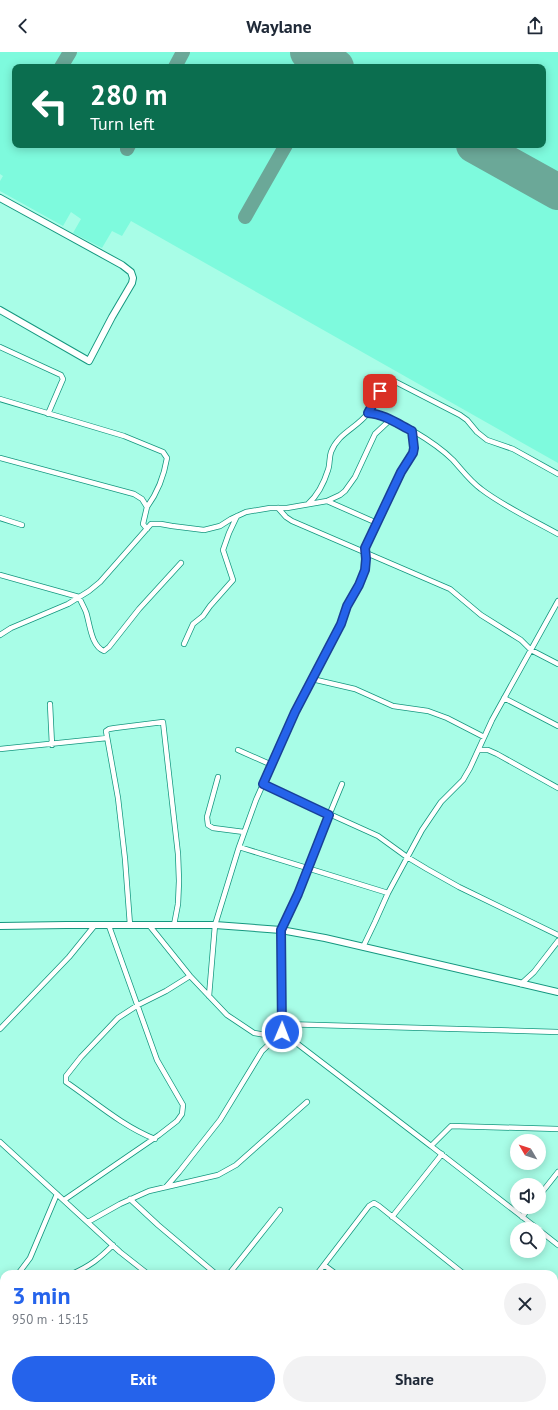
<!DOCTYPE html>
<meta charset="utf-8">
<style>
:root{--surface:#fff;--page:#f2f2f3;--text:#1f2937;--muted:#747a83;--accent:#2563eb}
body{margin:0;font-family:"PT Sans",sans-serif;background:var(--page);color:var(--text);height:100vh;display:flex;flex-direction:column;font-size:15px;white-space:nowrap}
*{box-sizing:border-box;margin:0}
p{font-size:13px;color:var(--muted)}
.icon{flex:none;width:22px;height:22px;fill:none;stroke:currentColor;stroke-width:2;stroke-linecap:round;stroke-linejoin:round}
.map{position:relative;flex:1;overflow:hidden}
.sheet{position:absolute;left:0px;top:1218px;width:558px;height:140px;display:flex;flex-direction:column;background:var(--surface);border-radius:12px 12px 0 0;box-shadow:0 2px 10px #0003}
.sheet>*{flex:none}
.hud{position:absolute;left:12px;top:12px;width:534px;height:84px;border-radius:8px;box-shadow:0 2px 10px #0003;background:#0b6e4f;color:#fff;overflow:hidden}
.needle{width:26px;rotate:309deg}
.fabs{position:absolute;left:510px;top:1082px;display:grid;gap:8px}
.fabs a{display:grid;place-items:center;width:36px;height:36px;border-radius:50%;background:var(--surface);box-shadow:0 2px 10px #0003;font-size:20px}
.pin{position:absolute;display:grid;place-items:center;width:34px;height:34px;color:#fff;margin:-17px;border-radius:8px;box-shadow:0 2px 6px #0006}
.me{position:absolute;width:44px;margin:-22px;rotate:1deg;stroke-linejoin:round;filter:drop-shadow(0 0 3px #0008)}
.turn{display:flex;align-items:center;gap:14px;height:84px;padding:0 12px;font-size:18px}
.turn .icon{width:52px;height:52px;stroke-width:2.5}
.turn b{display:block;font-size:28px;line-height:34px}
.round{display:grid;place-items:center;flex:none;width:42px;height:42px;border-radius:21px;background:var(--page)}
.summary{display:flex;align-items:center;justify-content:space-between;height:68px;padding:0 12px}
h1{font-size:24px;font-weight:800;line-height:30px;color:var(--accent)}
.cta{display:flex;gap:8px;margin-top:auto;padding:8px 12px}
.cta a{flex:1;height:46px;border-radius:24px;background:var(--accent);color:#fff;font-size:16px;font-weight:800;line-height:46px;text-align:center}
.cta a+a{background:var(--page);color:var(--text)}
header{display:flex;justify-content:space-between;align-items:center;height:52px;padding:0 12px;background:var(--surface);font-size:18px;font-weight:800}
.map>svg:first-child{display:block}
.built{fill:#7efadd;fill-rule:evenodd}
.lines{fill:none;stroke-linecap:round;stroke-linejoin:round}
.taxiway{stroke:#6ba898;stroke-width:14}
.runway{stroke:#6ba898;stroke-width:36}
.street-casing{stroke:#14977f;stroke-width:6}
.secondary-casing{stroke:#14977f;stroke-width:8}
.street{stroke:#fff;stroke-width:4.5}
.secondary{stroke:#fff;stroke-width:6}
.route-casing{stroke:#184099;stroke-width:10}
.route{stroke:#2563eb;stroke-width:7}
</style>
<header><svg class="icon" aria-label="back" viewBox="0 0 24 24"><path d="M15 5l-7 7 7 7"/></svg>Waylane<svg class="icon" aria-label="share" viewBox="0 0 24 24"><path d="M12 15V3M7 8l5-5 5 5M5 13v7h14v-7"/></svg></header>
<div class="map">
<svg width="558" height="1358" viewBox="0 0 558 1358">
<rect width="100%" height="100%" fill="#a8fde7"/>
<path class="built" d="M0,0H558V411L131,169L122,184L112,179L102,196L73,181L81,167L71,160L63,174L0,139V129L3,124L0,122ZM15,15H543V93H15Z"/>
<g class="lines">
<path class="taxiway" d="M303,0L310,15
M61,15L70,0
M175,15L183,0
M127,97L129,93
M245,165L286,93"/>
<path class="runway" d="M308,0L336,15
M474,93L558,140"/>
<defs>
<path id="street" d="M0,295L61,323L63,327L48,362
M0,347L124,384L163,400L167,406C164,424 158,440 147,455
M368,361C391,362 437,392 453,408C462,418 470,429 481,437C503,454 533,468 558,482
M0,406L134,442L142,447L147,455L143,472L147,477
M327,449L377,471
M308,452C318,443 324,431 328,418C330,413 329,406 331,400C338,381 357,376 368,361C376,350 379,337 390,327L460,363L467,368L477,380L487,388L513,397L558,422
M278,456L286,465L292,469L450,537L481,563L521,588L531,598L558,612
M0,466L22,473
M0,523L79,545C81,550 84,555 86,560C90,572 91,594 104,599L109,595L139,557L181,511
M0,583L11,576L68,552L89,539L100,530L151,472H161L172,474L204,478L220,474L231,467L246,460L270,456H287L327,449L340,443L345,439L355,425L375,382L391,367
M184,592L193,572L203,564L210,554L233,528L223,498L229,481L237,464
M312,627L355,637L393,654L428,659L447,666L484,685
M504,646L558,674
M50,652L52,693
M0,697L107,686
M238,698L272,713
M479,698H488L497,702L558,736
M218,725L207,765L208,773L213,776L244,780
M263,732L378,784L407,805L427,817L459,835L558,883
M342,732L318,790L298,842L281,878L282,980L431,1094L451,1074L558,1077
M239,795L388,841
M130,873L125,807L118,746L106,679L109,677L115,676L163,670L178,802L179,829L178,852L174,873
M149,873L190,924L227,963L254,981L272,984L282,980L262,999L220,1068L179,1120L166,1135
M363,895L375,870L388,841L422,778L441,750L463,728L470,716L492,668L558,549
M521,932L534,920L558,889
M209,944L215,873L239,795L256,748L295,660L341,572L347,554L365,518L366,507L365,496L401,420L413,401L414,396L412,379
M282,972L558,980
M0,977L69,905L95,873
M155,1087C122,1074 94,1049 66,1030V1024L81,1005L118,966L138,953L166,939L190,924
M0,1090L120,1200L148,1222
M431,1094L538,1177
M539,1144L558,1120
M130,1147L158,1173L216,1222
M64,1148L159,1083L177,1069L182,1062L183,1053L157,1008L109,874
M392,1165L442,1102
M522,1165L530,1155
M88,1170L120,1152L149,1139L218,1123L236,1113L307,1050
M539,1178L558,1193
M324,1213L336,1222
M18,1222L30,1206L57,1142
M72,1222C90,1214 99,1207 113,1193
M229,1222L280,1158
M317,1222L369,1154L374,1151L379,1154L464,1222
M0,1251L4,1245
M554,1295L558,1296
M109,1354L121,1358
M290,1354L294,1358
M391,1354L396,1358
M86,1358L92,1354
M131,1358L135,1354
M334,1358L337,1354
M509,1358L510,1354"/>
<path id="secondary" d="M0,146L122,213L131,220L133,226L132,231L112,265L89,309L0,258
M0,874L66,873H215L281,878L325,886L558,940"/>
</defs>
<use href="#street" class="street-casing"/>
<use href="#secondary" class="secondary-casing"/>
<use href="#street" class="street"/>
<use href="#secondary" class="secondary"/>
</g>
<g class="lines">
<defs>
<path id="route" d="M282,980L281,878L298,842L329,763L263,732L295,660L341,572L347,554L359,533L365,518L366,507L365,496L401,420L413,401L414,396L412,379C398,372 384,362 368,361L380,339"/>
</defs>
<use href="#route" class="route-casing"/>
<use href="#route" class="route"/>
</g>
</svg>
<div class="fabs">
<a><svg class="needle" viewBox="-14 -14 28 28"><path d="M0-13l5 13h-10z" fill="#e53935"/><path d="M0 13l5-13h-10z" fill="#747a83"/></svg></a>
<a><svg class="icon" aria-label="sound" viewBox="0 0 24 24"><path d="M4 9h4l5-4v14l-5-4H4zM17 9q2 3 0 6"/></svg></a>
<a><svg class="icon" aria-label="search" viewBox="0 0 24 24"><circle cx="10" cy="10" r="6"/><path d="M15 15l6 6"/></svg></a>
</div>
<div class="pin" style="left:380px;top:339px;background:#d93025"><svg class="icon" aria-label="arrive" viewBox="0 0 24 24"><path d="M6 21V4h12l-3 4 3 4H6"/></svg></div>
<svg class="me" style="left:282px;top:980px" viewBox="-20 -20 40 40"><circle r="17" fill="#2563eb" stroke="#fff" stroke-width="3"/><path d="M0-11L8 9 0 5-8 9z" fill="#fff"/></svg>
<div class="hud">
<div class="turn"><svg class="icon" aria-label="left" viewBox="0 0 24 24"><path d="M17 20v-9H6M10 6l-5 5 5 5"/></svg><div><b>280 m</b>Turn left</div></div>
</div>
<section class="sheet">
<div class="summary"><div><h1>3 min</h1><p>950 m · 15:15</p></div><a class="round"><svg class="icon" aria-label="close" viewBox="0 0 24 24"><path d="M6 6l12 12M18 6L6 18"/></svg></a></div>
<div class="cta"><a>Exit</a><a>Share</a></div>
</section>
</div>
